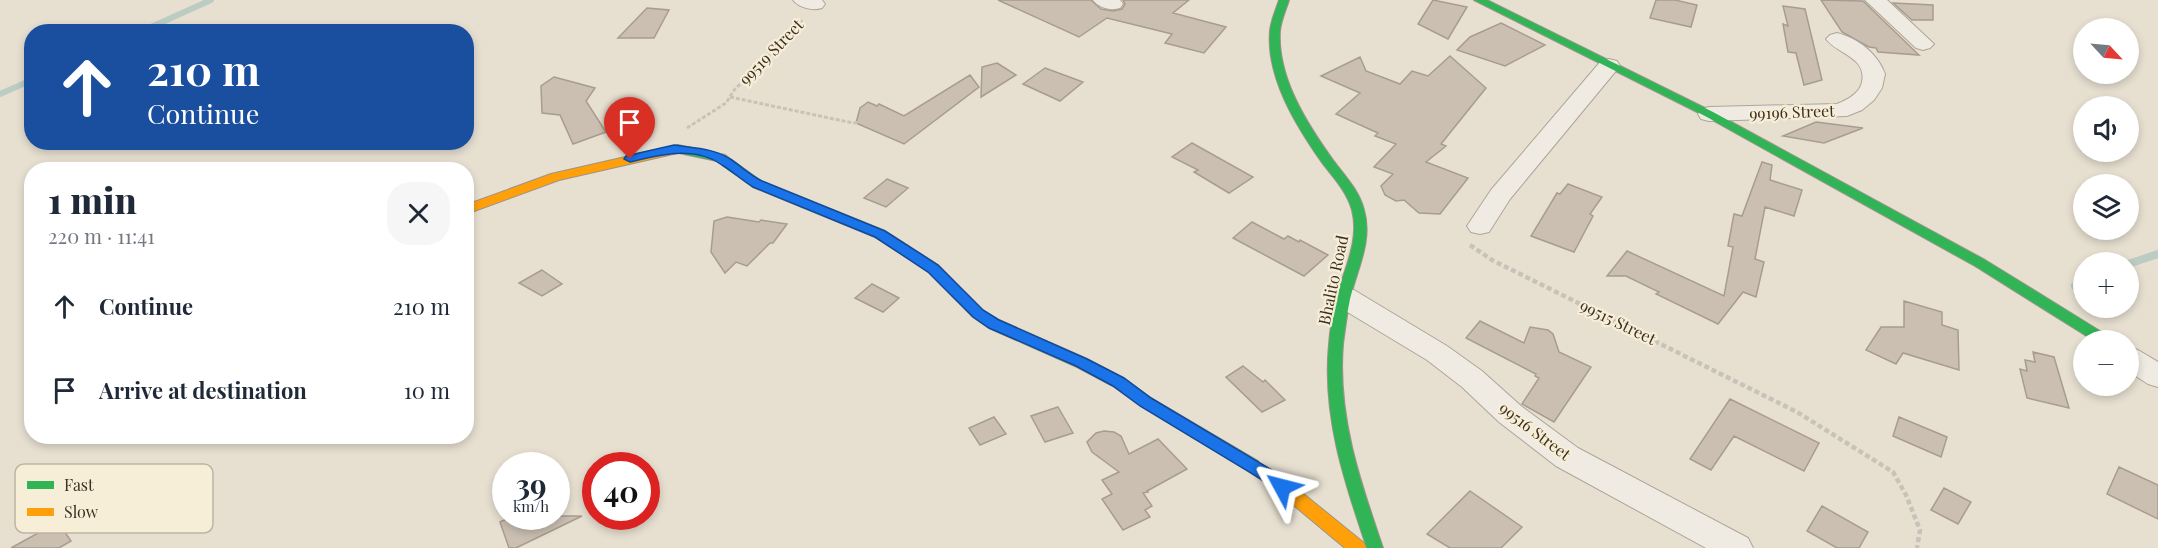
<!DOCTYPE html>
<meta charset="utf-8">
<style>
:root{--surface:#fff;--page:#f6f6f7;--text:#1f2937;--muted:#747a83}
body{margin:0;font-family:"Playfair Display",serif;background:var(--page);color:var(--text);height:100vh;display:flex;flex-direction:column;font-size:22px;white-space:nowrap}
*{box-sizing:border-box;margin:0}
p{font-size:20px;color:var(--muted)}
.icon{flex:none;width:33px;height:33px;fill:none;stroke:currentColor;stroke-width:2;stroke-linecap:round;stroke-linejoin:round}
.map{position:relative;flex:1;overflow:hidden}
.drawer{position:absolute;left:24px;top:162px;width:450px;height:282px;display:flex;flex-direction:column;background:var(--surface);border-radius:24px;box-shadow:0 3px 9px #0003}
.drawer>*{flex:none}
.guide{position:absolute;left:24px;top:24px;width:450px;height:126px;border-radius:24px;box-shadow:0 3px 9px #0003;background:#1a4fa0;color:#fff;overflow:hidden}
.needle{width:39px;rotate:116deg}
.fabs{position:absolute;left:2073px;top:18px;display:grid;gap:12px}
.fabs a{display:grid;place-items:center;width:66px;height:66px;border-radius:50%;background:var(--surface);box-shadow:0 3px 9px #0003;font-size:30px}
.speed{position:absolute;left:492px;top:452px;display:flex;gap:12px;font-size:30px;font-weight:700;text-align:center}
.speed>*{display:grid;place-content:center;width:78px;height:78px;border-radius:50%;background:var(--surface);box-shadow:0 3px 9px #0003;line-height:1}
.speed small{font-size:15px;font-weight:400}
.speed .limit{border:9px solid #d22;background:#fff;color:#111}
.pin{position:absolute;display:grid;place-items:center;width:51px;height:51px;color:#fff;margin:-62px -26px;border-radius:50% 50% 50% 0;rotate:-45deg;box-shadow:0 0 6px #0007}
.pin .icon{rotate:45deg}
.me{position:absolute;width:66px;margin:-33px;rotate:308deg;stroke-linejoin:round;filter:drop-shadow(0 0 4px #0008)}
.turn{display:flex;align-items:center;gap:21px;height:126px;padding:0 24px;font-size:27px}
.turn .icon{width:78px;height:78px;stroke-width:2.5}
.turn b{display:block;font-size:42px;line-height:51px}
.round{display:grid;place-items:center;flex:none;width:63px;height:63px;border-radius:24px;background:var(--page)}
.summary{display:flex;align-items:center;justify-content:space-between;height:102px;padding:0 24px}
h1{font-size:36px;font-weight:800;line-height:45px}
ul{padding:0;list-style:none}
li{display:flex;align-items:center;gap:18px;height:84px;padding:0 24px}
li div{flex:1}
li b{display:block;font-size:22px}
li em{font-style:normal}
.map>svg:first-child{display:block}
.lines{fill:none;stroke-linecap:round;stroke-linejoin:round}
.stream-far1{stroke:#bcccc2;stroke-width:6}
.stream{stroke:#bcccc2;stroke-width:8}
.building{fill:#cbbfb2;stroke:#a89c90;stroke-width:1.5}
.street-casing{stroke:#ada599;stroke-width:2}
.fast-casing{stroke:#9c958a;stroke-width:2}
.slow-casing{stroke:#9c958a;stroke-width:2}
.path-far1{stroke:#c8c2b9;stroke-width:3;stroke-dasharray:4 2;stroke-linecap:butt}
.path{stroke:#c8c2b9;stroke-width:4.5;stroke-dasharray:5 3;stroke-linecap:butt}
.street{fill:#efebe3;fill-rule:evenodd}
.fast{fill:#30b455;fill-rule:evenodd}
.slow{fill:#ff9f0a;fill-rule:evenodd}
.route{fill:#1a73e8;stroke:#114b97;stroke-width:1.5}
.labels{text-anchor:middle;stroke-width:4.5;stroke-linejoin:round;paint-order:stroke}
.street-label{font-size:16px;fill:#3d2e20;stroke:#f7eed8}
.key{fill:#f7eed8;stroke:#bfb4a1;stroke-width:1.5}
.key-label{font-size:16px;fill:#3d2e20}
</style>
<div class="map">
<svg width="2158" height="548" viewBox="0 0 2158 548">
<rect width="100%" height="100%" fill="#e7e0d1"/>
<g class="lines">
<path class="stream-far1" d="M140,32L211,0
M0,94L32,80"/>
<path class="stream" d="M2128,264L2158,254
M2075,286L2084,282"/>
</g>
<path class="building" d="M998,0H1091L1101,9L1113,11L1122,9L1125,4L1123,0H1189L1173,13L1226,27L1204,53L1165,43L1172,34L1107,18L1079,37Z
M1433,0L1467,7L1448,39L1418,24Z
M1656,0H1675L1697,5L1691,27L1650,18Z
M1821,0L1863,1L1919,55L1878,52L1876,48L1869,47L1842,32Z
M1893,3L1933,5V20H1912Z
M1783,6L1805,9L1822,80L1804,85L1796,53L1788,52L1783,24L1788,26Z
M647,8L669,10L654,38H618Z
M1501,23L1545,45L1505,66L1457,50L1470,37Z
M1450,56L1486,88L1441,144L1446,146L1426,162L1468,178L1440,214L1419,213L1404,200L1396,201L1385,195L1381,186L1393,174L1374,167L1396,144L1375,136L1378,133L1336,114L1360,93L1321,76L1360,57L1366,71L1400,84L1412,71L1428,76Z
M997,63L1016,75L981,97L982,67Z
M1045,68L1083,82L1060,101L1023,84Z
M970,75L979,87L904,144L856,123L860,108L868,102L877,106L879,104L904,116Z
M554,77L595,88L586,101L606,132L573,144L560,115L542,113L541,86Z
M1816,122L1863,128L1824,143L1783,136Z
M1192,143L1253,177L1229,193L1194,172L1198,170L1172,157Z
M1762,162L1772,165L1770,180L1802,190L1794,216L1765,207L1755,259L1764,262L1756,297L1743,292L1718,324L1656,294L1659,292L1626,276H1607L1627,251L1724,296L1733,247L1728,246L1734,214L1742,216Z
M887,179L908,188L886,207L864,198Z
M1568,184L1602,197L1590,214L1593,216L1574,252L1531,236L1557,193L1560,194Z
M727,217L759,222L761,220L787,224L773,243H770L747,266L736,262L725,273L711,252L714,221Z
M1252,222L1284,239L1288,236L1299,242L1300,240L1328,255L1304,276L1233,238Z
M542,270L562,284L542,296L519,283Z
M872,284L899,298L883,312L855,298Z
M1904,301L1942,312V325L1958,330L1959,370L1903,353L1896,364L1866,350L1881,327H1904Z
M1480,321L1524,343L1530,327L1548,330L1553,334L1559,352L1591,367L1554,422L1522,404L1539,378L1535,376L1536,374L1466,338Z
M2033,352L2054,357L2069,408L2027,398L2020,369L2027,371L2025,360L2035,362Z
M1243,366L1263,382L1265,380L1285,400L1262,412L1226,377Z
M1730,399L1819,443L1804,471L1734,436L1711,470L1690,459Z
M1058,407L1073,433L1045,442L1031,416Z
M994,417L1006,434L980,445L969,428Z
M1899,417L1947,437L1941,457L1893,436Z
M1104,431L1114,432L1121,436L1129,454L1158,439L1187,469L1147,491L1148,492L1143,493L1152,506L1145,510L1150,517L1123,530L1102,499L1112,494L1102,480L1119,472L1092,452L1087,442L1096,433Z
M2119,467L2158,485V519L2107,494Z
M1944,488L1971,502L1958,524L1931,510Z
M1470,491L1522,527L1501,548H1450L1427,534Z
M1822,506L1868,532L1859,548H1837L1807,531Z
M513,516H582L516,548H509L500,522Z
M58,522L71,541L59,548H11Z"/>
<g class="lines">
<defs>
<path id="street" d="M793,0H822L825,4L822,8C813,11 799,8 793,0Z
M1093,0H1120L1123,4L1120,8C1111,11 1099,8 1093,0Z
M1865,0H1887L1934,44L1930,48L1923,50L1916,48Z
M1837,33C1858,38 1878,54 1885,74L1882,88L1874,100L1862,110L1847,116L1709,121L1701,119L1698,114L1701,109L1709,107L1837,104C1847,100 1860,93 1862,82C1867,57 1837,54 1826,39L1830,35Z
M1609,59L1617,61L1620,66L1510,199L1489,232L1480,234L1471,232L1467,226L1491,190L1601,61Z
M1344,288L1354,290L1447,346L1482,371L1521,406L1578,448L1748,538L1753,548H1706L1556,466L1499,422L1462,387L1427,360L1334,304L1330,297L1334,290Z
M2128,347L2138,350L2158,362V387L2148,384L2128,371Z"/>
<path id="fast" d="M1279,0H1289C1286,10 1281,20 1280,31C1277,77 1307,124 1333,160C1344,175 1359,190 1364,210C1373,241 1357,269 1350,299C1347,313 1345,329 1343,344C1337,415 1360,481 1383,548H1367C1344,481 1322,415 1329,344C1330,329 1333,313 1336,299C1344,269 1360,241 1352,210C1347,192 1334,178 1323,164C1297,127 1266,78 1270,31C1271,20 1276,10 1279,0Z
M1474,0H1487L1713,112L1985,260L2108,336L2110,340H2093L1975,266L1705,116Z
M678,145L725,155L761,181L885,231L938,265L983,311L999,320L1087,359L1123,378L1151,398L1258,461L1260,465L1258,469L1252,471L1246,469L1141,406L1113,386L1077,367L989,328L973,317L928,271L875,237L753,187L717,161L674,152L672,149Z"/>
<path id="slow" d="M678,145L684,149L682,152L559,180L466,214V205L551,174Z
M1252,459L1285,479L1364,543L1366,548H1345L1273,488L1246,469L1244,465L1246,461Z"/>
</defs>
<use href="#street" class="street-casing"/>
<use href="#fast" class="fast-casing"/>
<use href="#slow" class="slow-casing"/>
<path class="path-far1" d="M730,97L853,123L860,122
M687,128L726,103L735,89L760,66L802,20"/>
<path class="path" d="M1470,245L1492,260L1797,412L1893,472L1906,495L1920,530L1917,548"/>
<use href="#street" class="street"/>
<use href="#fast" class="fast"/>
<use href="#slow" class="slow"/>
</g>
<path class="route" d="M674,145C692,148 714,148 730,159C741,166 750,175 762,181L885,231L938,265L983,310L999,320L1087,359L1124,378L1151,398L1272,470L1290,487L1288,492C1276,496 1269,486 1261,479L1140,406L1113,386L1076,366L989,328L973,317L928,272L875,237L753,187C742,180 733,172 722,165C695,145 660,155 630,162L624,159L626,156Z"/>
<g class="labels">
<g class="street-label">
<text transform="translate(771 52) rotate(-46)" y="6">99519 Street</text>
<text transform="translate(1792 112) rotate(-2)" y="6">99196 Street</text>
<text transform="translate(1333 280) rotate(-78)" y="6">Bhalito Road</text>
<text transform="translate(1618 322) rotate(26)" y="6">99515 Street</text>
<text transform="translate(1535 431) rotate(37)" y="6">99516 Street</text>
</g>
</g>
<rect x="15" y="464" width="198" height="69" rx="9" class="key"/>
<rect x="27" y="481" width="27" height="8" fill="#30b455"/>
<rect x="27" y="508" width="27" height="8" fill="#ff9f0a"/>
<g class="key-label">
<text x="64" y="491">Fast</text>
<text x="64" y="518">Slow</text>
</g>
</svg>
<div class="fabs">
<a><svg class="needle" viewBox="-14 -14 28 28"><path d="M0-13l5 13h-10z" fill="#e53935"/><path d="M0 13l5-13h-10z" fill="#747a83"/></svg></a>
<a><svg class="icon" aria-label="sound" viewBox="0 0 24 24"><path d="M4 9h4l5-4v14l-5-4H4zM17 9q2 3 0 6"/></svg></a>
<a><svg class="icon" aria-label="layers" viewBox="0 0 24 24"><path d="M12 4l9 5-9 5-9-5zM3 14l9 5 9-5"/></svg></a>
<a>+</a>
<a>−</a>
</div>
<div class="speed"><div>39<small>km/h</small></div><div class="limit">40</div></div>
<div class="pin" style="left:630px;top:159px;background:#d93025"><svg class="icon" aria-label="arrive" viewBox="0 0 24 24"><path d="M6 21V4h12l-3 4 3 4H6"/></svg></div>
<svg class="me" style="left:1282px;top:487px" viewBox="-20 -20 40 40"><path d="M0-17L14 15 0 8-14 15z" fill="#1a73e8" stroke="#fff" stroke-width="4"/></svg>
<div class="guide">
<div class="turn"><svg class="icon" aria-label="ahead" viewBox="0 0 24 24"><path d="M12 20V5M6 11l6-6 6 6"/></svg><div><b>210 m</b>Continue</div></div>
</div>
<section class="drawer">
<div class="summary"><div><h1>1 min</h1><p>220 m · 11:41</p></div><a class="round"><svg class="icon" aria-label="close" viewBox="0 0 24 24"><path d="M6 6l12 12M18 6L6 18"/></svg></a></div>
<ul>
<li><svg class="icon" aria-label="ahead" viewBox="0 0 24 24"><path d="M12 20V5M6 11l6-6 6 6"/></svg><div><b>Continue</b></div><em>210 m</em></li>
<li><svg class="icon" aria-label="arrive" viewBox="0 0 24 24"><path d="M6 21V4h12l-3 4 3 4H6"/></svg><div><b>Arrive at destination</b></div><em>10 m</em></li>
</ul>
</section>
</div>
